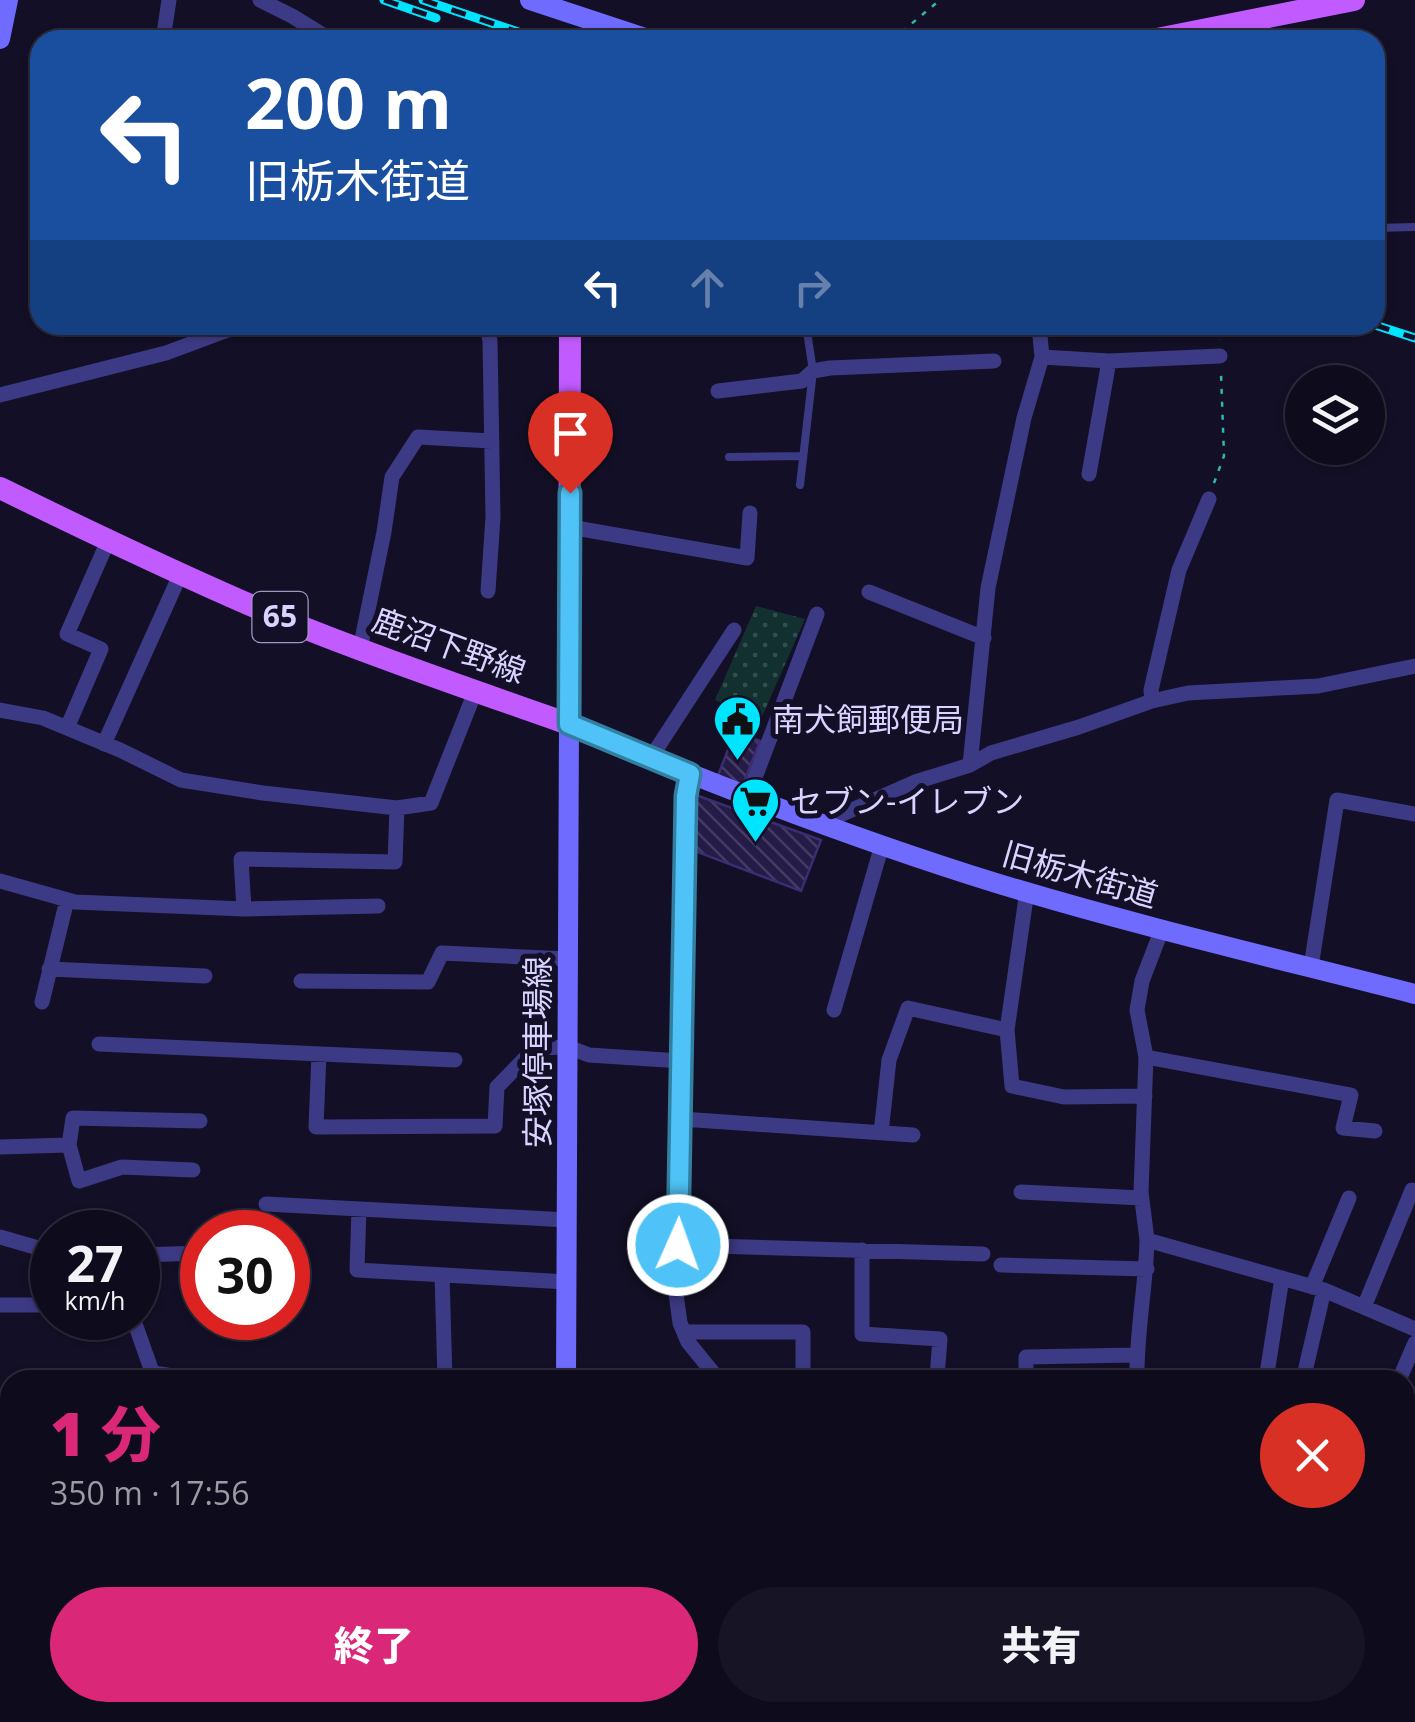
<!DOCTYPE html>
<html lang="ja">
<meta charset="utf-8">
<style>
:root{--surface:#0e0b1c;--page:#171425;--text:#f1f3f6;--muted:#9b9ba3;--line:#2e2b3b;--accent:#db2777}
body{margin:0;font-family:"Open Sans","Noto Sans JP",sans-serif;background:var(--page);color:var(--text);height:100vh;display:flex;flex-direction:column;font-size:38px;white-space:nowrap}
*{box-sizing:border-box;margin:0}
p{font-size:32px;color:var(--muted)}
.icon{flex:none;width:55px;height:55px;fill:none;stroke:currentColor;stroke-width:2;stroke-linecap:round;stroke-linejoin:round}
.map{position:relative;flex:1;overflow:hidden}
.panel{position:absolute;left:0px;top:1370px;width:1415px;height:352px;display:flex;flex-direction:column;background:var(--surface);border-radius:30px 30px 0 0;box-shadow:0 2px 8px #0004,0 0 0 2px var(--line)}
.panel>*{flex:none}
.hud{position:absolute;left:30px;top:30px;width:1355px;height:305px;border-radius:30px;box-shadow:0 2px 8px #0004,0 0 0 2px var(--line);background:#1a4fa0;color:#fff;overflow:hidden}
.controls{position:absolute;left:1285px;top:365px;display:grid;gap:20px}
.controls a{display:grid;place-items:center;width:100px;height:100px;border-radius:50%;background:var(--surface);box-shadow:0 2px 8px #0004,0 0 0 2px var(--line);font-size:50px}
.speed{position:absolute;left:30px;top:1210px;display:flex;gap:20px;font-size:50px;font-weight:700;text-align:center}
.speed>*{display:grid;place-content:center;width:130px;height:130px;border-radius:50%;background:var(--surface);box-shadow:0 2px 8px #0004,0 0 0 2px var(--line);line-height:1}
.speed small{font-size:25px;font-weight:400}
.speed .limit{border:15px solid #d22;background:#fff;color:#111}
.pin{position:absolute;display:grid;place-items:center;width:85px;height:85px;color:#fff;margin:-102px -42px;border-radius:50% 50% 50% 0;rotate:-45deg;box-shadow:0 0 10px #0007}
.pin .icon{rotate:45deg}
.me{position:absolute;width:110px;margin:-55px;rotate:2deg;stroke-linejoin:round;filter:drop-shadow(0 0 8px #0008)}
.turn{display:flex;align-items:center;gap:35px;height:210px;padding:0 50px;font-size:45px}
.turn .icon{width:130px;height:130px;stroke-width:2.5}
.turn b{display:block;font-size:70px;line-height:85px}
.lanes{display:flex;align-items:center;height:95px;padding:0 50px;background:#0003;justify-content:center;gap:50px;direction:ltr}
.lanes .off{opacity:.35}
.round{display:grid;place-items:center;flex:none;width:105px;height:105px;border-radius:52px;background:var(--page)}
.head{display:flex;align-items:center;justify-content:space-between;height:170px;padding:0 50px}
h1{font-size:60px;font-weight:800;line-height:75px;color:var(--accent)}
.action{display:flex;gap:20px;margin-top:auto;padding:20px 50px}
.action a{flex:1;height:115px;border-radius:60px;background:var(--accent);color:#fff;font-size:40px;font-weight:800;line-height:115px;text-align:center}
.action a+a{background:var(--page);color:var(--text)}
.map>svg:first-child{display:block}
.park{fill:url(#park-dots)}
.building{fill:url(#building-back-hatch);stroke:#3b2d73;stroke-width:2.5}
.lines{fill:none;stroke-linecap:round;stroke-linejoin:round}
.path{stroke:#2fb8b0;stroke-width:2.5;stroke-dasharray:5 8;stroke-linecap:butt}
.lane{stroke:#3d3a85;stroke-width:8}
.street{stroke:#3d3a85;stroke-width:15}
.secondary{stroke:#6f6bff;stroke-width:20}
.primary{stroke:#c25bff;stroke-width:22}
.rail-casing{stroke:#00e5ff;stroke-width:9}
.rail{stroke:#130f26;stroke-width:5;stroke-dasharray:15;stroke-linecap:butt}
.route-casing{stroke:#337fa1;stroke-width:25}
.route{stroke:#4fc3f7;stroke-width:18}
.labels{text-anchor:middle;stroke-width:10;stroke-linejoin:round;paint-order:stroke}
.shield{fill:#130f26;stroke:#9e99be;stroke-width:2.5}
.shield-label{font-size:30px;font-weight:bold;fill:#d9d4ff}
.street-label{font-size:32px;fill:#d9d4ff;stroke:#130f26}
.poi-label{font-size:32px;fill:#d9d4ff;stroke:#130f26;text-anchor:start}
</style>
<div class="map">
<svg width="1415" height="1722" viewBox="0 0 1415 1722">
<defs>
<pattern id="park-dots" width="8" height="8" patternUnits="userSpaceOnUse" patternTransform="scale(2.5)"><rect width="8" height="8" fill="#12302f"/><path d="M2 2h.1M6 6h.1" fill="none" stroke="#344d4e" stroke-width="1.8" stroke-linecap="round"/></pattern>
<pattern id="building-back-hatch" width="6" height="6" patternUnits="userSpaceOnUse" patternTransform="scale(2.5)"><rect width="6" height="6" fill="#241b47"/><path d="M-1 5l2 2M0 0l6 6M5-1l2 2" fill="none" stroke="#433b63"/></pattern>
</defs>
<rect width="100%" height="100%" fill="#130f26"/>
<path class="park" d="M756,606L805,619L761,719L715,700Z"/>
<path class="building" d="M735,732L760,741L740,792L715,783Z
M693,794L821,840L801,891L692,850Z"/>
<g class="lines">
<path class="path" d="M892,40L940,0
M1218,327L1219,340
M1214,483L1224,456L1221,373"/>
<path class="lane" d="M1375,228L1415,227
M729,457L803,456
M800,485L813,371L806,325"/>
<path class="street" d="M260,0L292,16L331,40
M163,40L169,0
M487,325L490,341L493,517L488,591
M1042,357L1109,361L1220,356
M718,391L802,381L813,371L830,368L994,361
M0,395L166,353L241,325
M1089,474L1109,361
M570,527L747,558L750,513
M869,592L984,638
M360,649L384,532L392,477L418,437L492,441
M1152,701L1151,690L1179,570L1209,499
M0,710L43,718L120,750L181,780L263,793L397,808
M67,728L101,649L67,634L108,541
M104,744L180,575
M650,759L734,630
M970,765L988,588L1024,418L1042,357L1039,325
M690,773L686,796L682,978V1119L676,1294L680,1323L688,1342L719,1380
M748,796L817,614
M820,824L915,782L970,765L991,753L1079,727L1152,701L1188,693L1318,686L1415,666
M0,881L75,902L244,909L241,859L395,862L397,808L431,803L475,692
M1027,891L1007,1030L1012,1086L1064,1097L1145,1096
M244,909L378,906
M1162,929L1142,981L1137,1010L1146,1057L1141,1192L1147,1240L1324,1290L1415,1329
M1311,967L1337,800L1415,814
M49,969L205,976
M301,981L428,982L442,953L568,959
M42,1002L67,900
M834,1010L882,845
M99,1044L455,1060
M319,1054L316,1127L495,1126L497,1087L535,1048L568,1047L589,1055L681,1061
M1146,1057L1351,1095L1343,1128L1375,1131
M682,1119L913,1135
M881,1133L889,1060L908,1008L1007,1030
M69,1145L79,1181L122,1167L193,1170
M0,1147L69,1145L73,1118L200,1121
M1021,1192L1142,1198
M266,1204L567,1220
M359,1209L357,1270L567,1282
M0,1237L52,1252
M678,1245L983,1254
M862,1250V1334L940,1339L937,1377
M138,1255L202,1253
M1001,1265L1147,1269
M442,1275L445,1380
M1312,1287L1349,1198
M0,1305H52
M1364,1307L1412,1190
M133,1318L155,1380
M684,1332H803V1380
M154,1373L198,1380
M1026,1380V1357L1136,1355
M1137,1380C1136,1333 1146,1287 1147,1240
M1266,1380L1282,1278
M1303,1380L1324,1290
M1399,1380L1415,1343
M1405,1509L1415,1488
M0,1531H10
M0,1598L10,1599
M0,1670L10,1671
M1405,1678L1415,1682
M1091,1712L1105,1722
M0,1717L71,1722
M310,1722L323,1712
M1299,1722L1305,1712"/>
<path class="secondary" d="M530,0L651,40
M0,39L8,0
M566,1380L569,724C709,783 851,838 996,883C1134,925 1275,958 1415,994
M565,1722V1712"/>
<path class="primary" d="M1152,40L1354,0
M0,488C98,536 196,583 297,625C386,661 478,692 569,724L570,325"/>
<defs>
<path id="rail" d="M384,0L436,18
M423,0L542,40
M1375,325L1415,338"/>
</defs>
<use href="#rail" class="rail-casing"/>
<use href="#rail" class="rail"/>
</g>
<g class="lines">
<defs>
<path id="route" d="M570,493L569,724L690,774L686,796L678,1245"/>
</defs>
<use href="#route" class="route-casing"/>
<use href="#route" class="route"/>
</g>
<defs>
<symbol id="civic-pin" viewBox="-11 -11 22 30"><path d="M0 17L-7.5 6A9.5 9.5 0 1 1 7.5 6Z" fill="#00e5ff" stroke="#130f26"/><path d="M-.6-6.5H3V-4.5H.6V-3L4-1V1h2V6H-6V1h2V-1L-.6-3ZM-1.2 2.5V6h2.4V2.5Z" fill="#111"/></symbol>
<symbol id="supermarket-pin" viewBox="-11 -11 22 30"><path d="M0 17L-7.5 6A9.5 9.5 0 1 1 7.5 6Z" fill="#00e5ff" stroke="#130f26"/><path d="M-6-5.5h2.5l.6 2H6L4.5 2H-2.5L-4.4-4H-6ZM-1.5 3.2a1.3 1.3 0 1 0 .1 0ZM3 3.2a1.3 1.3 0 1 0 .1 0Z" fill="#111"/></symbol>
</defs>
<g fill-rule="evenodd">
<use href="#civic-pin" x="710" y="692" width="55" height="75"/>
<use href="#supermarket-pin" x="728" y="774" width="55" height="75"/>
</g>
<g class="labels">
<rect class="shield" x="252.5" y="592" width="55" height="50" rx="8"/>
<g class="shield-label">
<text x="280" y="627">65</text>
</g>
<g class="street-label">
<text transform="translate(449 646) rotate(20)" y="11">鹿沼下野線</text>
<text transform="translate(1080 875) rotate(16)" y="11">旧栃木街道</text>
<text transform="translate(538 1052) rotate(-90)" y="11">安塚停車場線</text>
</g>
<g class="poi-label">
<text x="772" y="731">南犬飼郵便局</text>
<text x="790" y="813">セブン-イレブン</text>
</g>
</g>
</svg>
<div class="controls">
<a><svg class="icon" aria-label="layers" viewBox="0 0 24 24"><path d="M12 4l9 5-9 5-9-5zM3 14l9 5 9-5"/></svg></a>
</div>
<div class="speed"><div>27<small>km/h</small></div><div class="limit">30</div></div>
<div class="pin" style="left:570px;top:493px;background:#d93025"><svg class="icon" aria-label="arrive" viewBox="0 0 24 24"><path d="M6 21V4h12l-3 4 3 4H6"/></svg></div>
<svg class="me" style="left:678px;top:1245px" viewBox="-20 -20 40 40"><circle r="17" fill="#4fc3f7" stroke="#fff" stroke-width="3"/><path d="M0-11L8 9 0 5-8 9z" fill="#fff"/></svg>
<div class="hud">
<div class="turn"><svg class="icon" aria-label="left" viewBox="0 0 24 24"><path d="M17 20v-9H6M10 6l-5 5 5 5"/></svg><div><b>200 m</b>旧栃木街道</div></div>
<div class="lanes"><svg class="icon" aria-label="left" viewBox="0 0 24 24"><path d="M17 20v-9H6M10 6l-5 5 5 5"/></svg><svg class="icon off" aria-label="ahead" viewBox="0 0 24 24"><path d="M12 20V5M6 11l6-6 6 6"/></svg><svg class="icon off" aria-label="right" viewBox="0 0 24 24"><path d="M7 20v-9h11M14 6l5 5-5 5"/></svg></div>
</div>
<section class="panel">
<div class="head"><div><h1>1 分</h1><p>350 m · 17:56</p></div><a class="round" style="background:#d93025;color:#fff"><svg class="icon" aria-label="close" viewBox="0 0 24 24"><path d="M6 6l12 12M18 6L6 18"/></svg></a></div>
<div class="action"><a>終了</a><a>共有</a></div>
</section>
</div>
